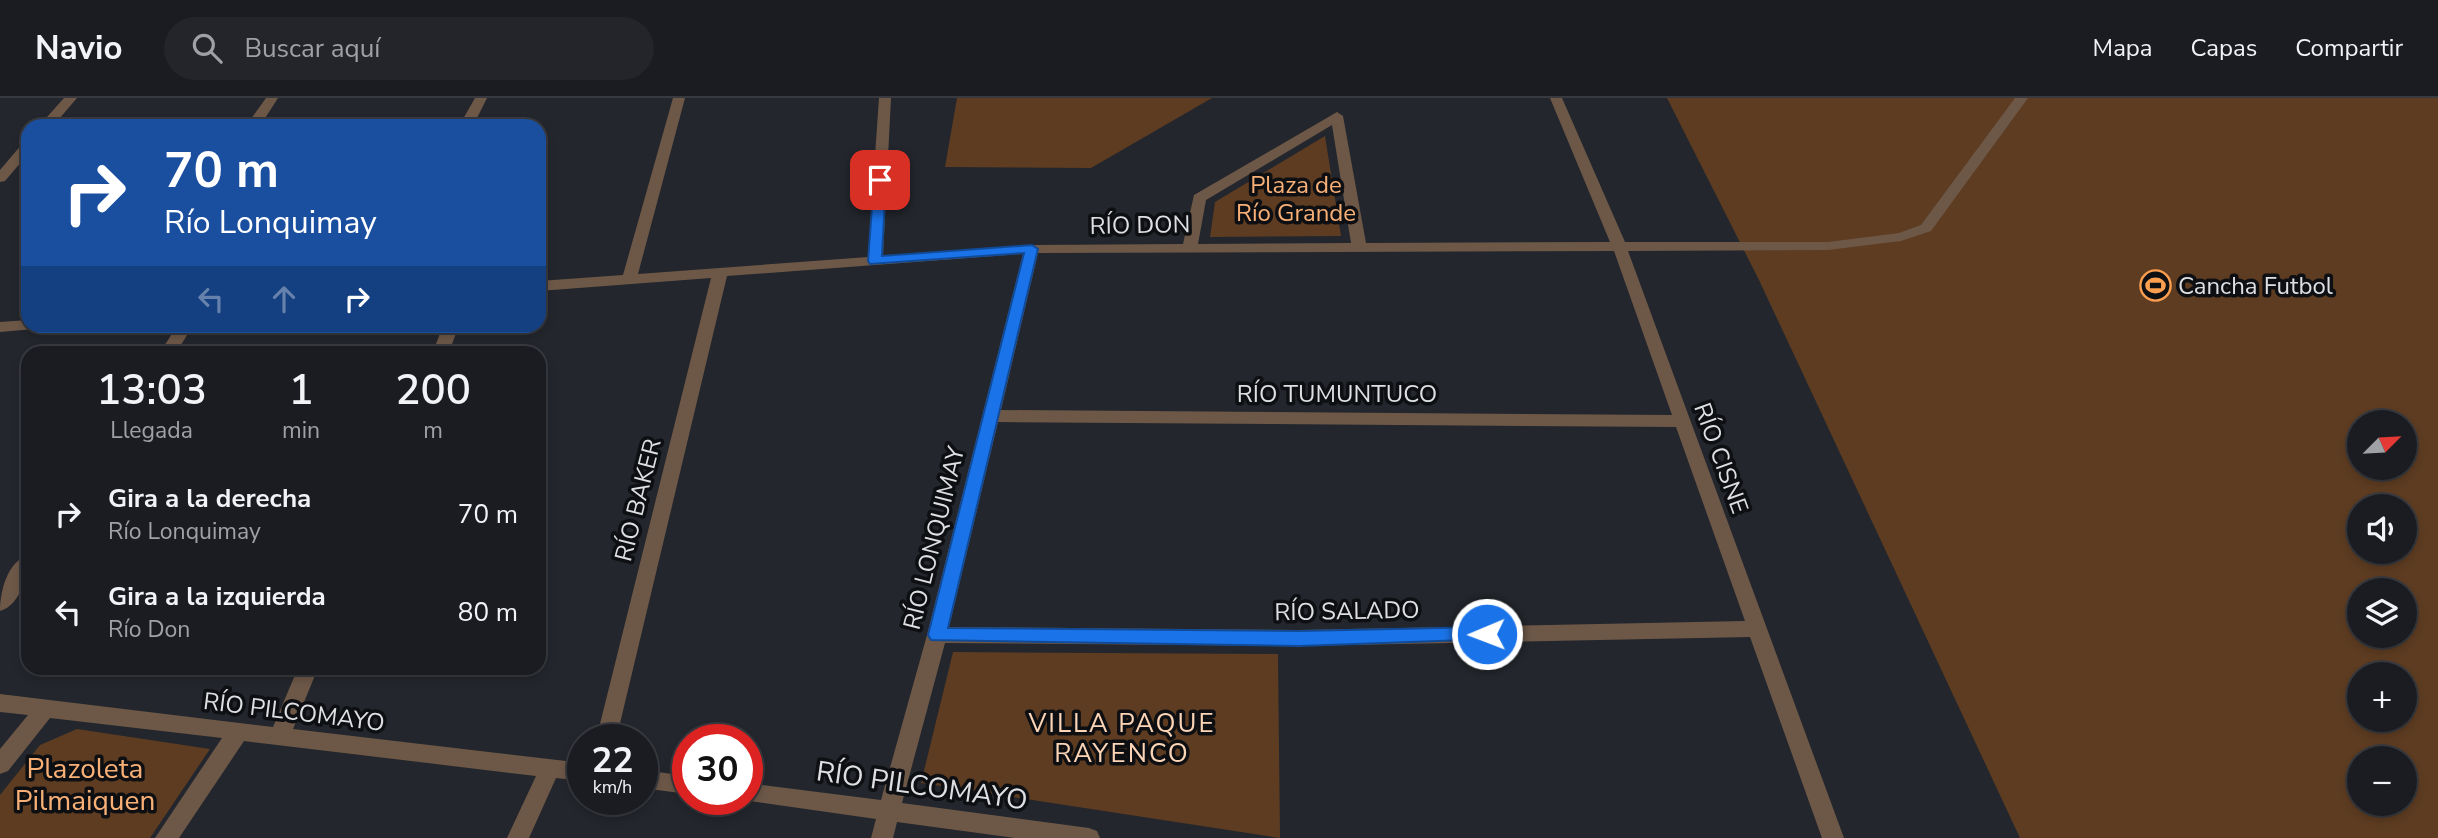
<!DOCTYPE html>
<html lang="es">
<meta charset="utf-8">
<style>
:root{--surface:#1a1c21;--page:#23252a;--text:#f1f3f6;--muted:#9fa1a5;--line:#383a3f}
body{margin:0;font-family:"Nunito Sans",sans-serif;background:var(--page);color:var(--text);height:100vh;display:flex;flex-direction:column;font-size:26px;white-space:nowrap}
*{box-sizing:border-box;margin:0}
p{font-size:23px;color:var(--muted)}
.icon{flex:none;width:38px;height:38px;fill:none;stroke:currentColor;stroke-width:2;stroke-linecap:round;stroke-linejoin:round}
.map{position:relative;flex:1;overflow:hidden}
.sheet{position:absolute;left:21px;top:248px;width:525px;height:329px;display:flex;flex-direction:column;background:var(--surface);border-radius:21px;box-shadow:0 4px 10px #0003,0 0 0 2px var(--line)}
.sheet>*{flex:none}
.hud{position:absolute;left:21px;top:21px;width:525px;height:214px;border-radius:21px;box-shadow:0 4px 10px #0003,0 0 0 2px var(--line);background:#1a4fa0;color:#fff;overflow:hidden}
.needle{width:46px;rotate:66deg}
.tools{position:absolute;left:2347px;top:312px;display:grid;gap:14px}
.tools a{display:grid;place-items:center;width:70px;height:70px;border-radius:50%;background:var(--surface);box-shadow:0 4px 10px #0003,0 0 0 2px var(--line);font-size:35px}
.speed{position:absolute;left:567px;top:626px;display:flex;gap:14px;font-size:35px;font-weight:700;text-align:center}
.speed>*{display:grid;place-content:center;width:91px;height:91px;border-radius:50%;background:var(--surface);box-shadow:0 4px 10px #0003,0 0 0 2px var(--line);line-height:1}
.speed small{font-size:18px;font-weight:400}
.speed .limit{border:10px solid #d22;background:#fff;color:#111}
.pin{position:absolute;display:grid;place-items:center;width:60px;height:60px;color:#fff;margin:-30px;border-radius:14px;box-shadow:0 4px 10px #0006}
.me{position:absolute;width:77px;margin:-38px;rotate:269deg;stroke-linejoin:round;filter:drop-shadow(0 0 5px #0008)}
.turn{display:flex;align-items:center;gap:24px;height:147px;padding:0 28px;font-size:32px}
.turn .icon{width:91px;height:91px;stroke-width:2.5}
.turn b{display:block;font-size:49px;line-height:60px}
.lanes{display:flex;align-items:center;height:66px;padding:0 28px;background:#0003;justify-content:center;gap:35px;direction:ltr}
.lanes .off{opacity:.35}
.eta{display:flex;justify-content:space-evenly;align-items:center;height:119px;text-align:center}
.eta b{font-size:42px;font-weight:600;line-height:49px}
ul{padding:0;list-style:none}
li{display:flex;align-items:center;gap:21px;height:98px;padding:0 28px}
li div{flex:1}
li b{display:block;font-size:26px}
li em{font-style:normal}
header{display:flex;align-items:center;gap:42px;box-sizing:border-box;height:98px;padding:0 35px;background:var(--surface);border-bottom:2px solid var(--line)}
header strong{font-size:33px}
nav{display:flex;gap:38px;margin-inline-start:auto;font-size:24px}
.search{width:490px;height:63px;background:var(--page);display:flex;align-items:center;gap:18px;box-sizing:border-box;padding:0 24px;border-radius:38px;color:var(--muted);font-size:26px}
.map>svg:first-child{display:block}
.green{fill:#5d3c21;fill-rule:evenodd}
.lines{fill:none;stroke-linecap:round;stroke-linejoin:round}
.minor{fill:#6d5848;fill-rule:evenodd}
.route{fill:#1a73e8;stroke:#114b97;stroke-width:2}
.labels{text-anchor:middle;stroke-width:7;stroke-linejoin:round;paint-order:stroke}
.park-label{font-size:24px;fill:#f8b077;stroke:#0e0f12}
.street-label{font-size:24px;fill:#dddfe3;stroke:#0e0f12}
.poi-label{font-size:24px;fill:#dddfe3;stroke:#0e0f12;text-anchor:start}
.neighbourhood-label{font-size:26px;letter-spacing:2px;fill:#fcd4b6;stroke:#0e0f12}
.near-park-label{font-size:28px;fill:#f8b077;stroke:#0e0f12}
.near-street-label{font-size:28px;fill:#dddfe3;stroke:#0e0f12}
</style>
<header>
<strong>Navio</strong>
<div class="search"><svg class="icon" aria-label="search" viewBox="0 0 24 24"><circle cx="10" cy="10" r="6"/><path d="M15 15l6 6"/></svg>Buscar aquí</div>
<nav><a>Mapa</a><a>Capas</a><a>Compartir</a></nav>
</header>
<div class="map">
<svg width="2438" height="740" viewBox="0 0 2438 740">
<rect width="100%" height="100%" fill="#23262c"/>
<path class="green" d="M957,0H1212L1091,70L945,69Z
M1667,0H2438V740H2020L1759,182ZM2359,324H2404V369H2359ZM2359,408H2404V453H2359ZM2359,492H2404V537H2359ZM2359,576H2404V621H2359ZM2359,660H2404V705H2359Z
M1325,38L1341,138L1210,139L1215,104Z
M953,554L1278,556L1280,740L921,685Z
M77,631L210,651L150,740H0V697L40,647Z"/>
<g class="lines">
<path class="minor" d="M64,0H77L53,28H39Z
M266,0H278L260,28H246Z
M475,0H487L473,28H459Z
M673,0H685L638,176L868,159L879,0H891L883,158L1032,147L1183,146L1194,97L1337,14L1343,18L1366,145L1610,144L1550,0H1562L1625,144H1828L1899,135L1921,127L2015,0H2028L1931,133L1901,143L1828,152L1628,153L1844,740H1822L1750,539L1299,548L945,545L902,705L1089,730L1097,733L1100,740H1015L897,724L893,740H871L876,721L742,702H747V685L881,702L927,537L1023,156L727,178L616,642H596L711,180L539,193V183L623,177ZM1332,27L1351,145L1198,146L1206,102ZM1614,153L1672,317L1001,312L1038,155ZM998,324L1676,329L1745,523L1299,532L949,529Z
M28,44V56L5,83L0,84V72L23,45Z
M28,222V228H36L34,231L0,234V224Z
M177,228H193L175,256H159Z
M443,228H459L448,256H432Z
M28,457C28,476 21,507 0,513C0,494 7,464 28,457Z
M298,570H318L293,631L583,665V683L556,680L529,740H507L536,678L244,643L179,740H155L222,640L50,620L8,673L0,676V651L28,617L0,614V596L273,629Z
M642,672L688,678V696L642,690Z"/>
</g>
<path class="route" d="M880,78L886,82L882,158L1032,147L1038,151L948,530L1299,533L1487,529L1494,531L1496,536L1494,541L1299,548L931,542L928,537L1024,155L870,166L868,163L874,82Z"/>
<defs>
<symbol id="stadium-ring" viewBox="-11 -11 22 22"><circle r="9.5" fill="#0e0f12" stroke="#fb9e50" stroke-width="1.5"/><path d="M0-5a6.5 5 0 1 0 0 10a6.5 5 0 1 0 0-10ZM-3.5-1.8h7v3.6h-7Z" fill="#fb9e50"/></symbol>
</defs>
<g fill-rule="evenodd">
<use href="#stadium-ring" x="2138" y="170" width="35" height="35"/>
</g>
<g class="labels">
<g class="park-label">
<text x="1296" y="95">Plaza de<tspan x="1296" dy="28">Río Grande</tspan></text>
</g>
<g class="street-label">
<text transform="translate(1140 127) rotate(-1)" y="8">RÍO DON</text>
<text x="1337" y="304">RÍO TUMUNTUCO</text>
<text transform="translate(1721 360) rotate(70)" y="8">RÍO CISNE</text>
<text transform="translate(638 402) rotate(-76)" y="8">RÍO BAKER</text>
<text transform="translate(934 440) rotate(-76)" y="8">RÍO LONQUIMAY</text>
<text transform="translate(1347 513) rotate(-1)" y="8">RÍO SALADO</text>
<text transform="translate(294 614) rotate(7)" y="8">RÍO PILCOMAYO</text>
</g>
<g class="poi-label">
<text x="2178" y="196">Cancha Futbol</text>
</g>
<g class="neighbourhood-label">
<text x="1122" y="634">VILLA PAQUE<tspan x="1122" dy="30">RAYENCO</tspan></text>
</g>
<g class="near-park-label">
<text x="85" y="680">Plazoleta<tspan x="85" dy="32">Pilmaiquen</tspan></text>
</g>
<g class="near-street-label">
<text transform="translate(922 687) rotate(8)" y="10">RÍO PILCOMAYO</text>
</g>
</g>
</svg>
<div class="tools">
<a><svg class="needle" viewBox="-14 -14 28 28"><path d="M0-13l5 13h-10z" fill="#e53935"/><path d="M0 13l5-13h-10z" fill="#9fa1a5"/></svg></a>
<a><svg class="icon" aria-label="sound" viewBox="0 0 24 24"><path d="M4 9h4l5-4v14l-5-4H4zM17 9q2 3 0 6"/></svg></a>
<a><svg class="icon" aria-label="layers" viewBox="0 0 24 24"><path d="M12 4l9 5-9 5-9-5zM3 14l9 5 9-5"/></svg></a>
<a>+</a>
<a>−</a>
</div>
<div class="speed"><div>22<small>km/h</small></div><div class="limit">30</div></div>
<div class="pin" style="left:880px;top:82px;background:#d93025"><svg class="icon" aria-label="arrive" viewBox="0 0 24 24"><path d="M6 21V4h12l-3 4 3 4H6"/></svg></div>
<svg class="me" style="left:1487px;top:536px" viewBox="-20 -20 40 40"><circle r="17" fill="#1a73e8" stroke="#fff" stroke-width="3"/><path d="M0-11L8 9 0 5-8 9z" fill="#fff"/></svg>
<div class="hud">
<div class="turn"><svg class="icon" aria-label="right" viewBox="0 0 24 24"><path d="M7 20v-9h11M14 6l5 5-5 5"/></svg><div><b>70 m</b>Río Lonquimay</div></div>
<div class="lanes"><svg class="icon off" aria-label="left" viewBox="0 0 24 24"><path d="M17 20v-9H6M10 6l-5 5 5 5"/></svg><svg class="icon off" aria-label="ahead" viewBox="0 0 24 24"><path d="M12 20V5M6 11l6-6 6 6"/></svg><svg class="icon" aria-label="right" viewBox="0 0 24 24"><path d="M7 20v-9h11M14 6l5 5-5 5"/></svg></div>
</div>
<section class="sheet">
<div class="eta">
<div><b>13:03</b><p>Llegada</p></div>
<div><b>1</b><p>min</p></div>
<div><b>200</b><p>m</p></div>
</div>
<ul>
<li><svg class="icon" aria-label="right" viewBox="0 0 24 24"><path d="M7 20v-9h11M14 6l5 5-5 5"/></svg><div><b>Gira a la derecha</b><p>Río Lonquimay</p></div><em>70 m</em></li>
<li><svg class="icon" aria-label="left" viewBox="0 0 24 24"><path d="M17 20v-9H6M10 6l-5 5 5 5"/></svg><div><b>Gira a la izquierda</b><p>Río Don</p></div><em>80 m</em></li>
</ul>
</section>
</div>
